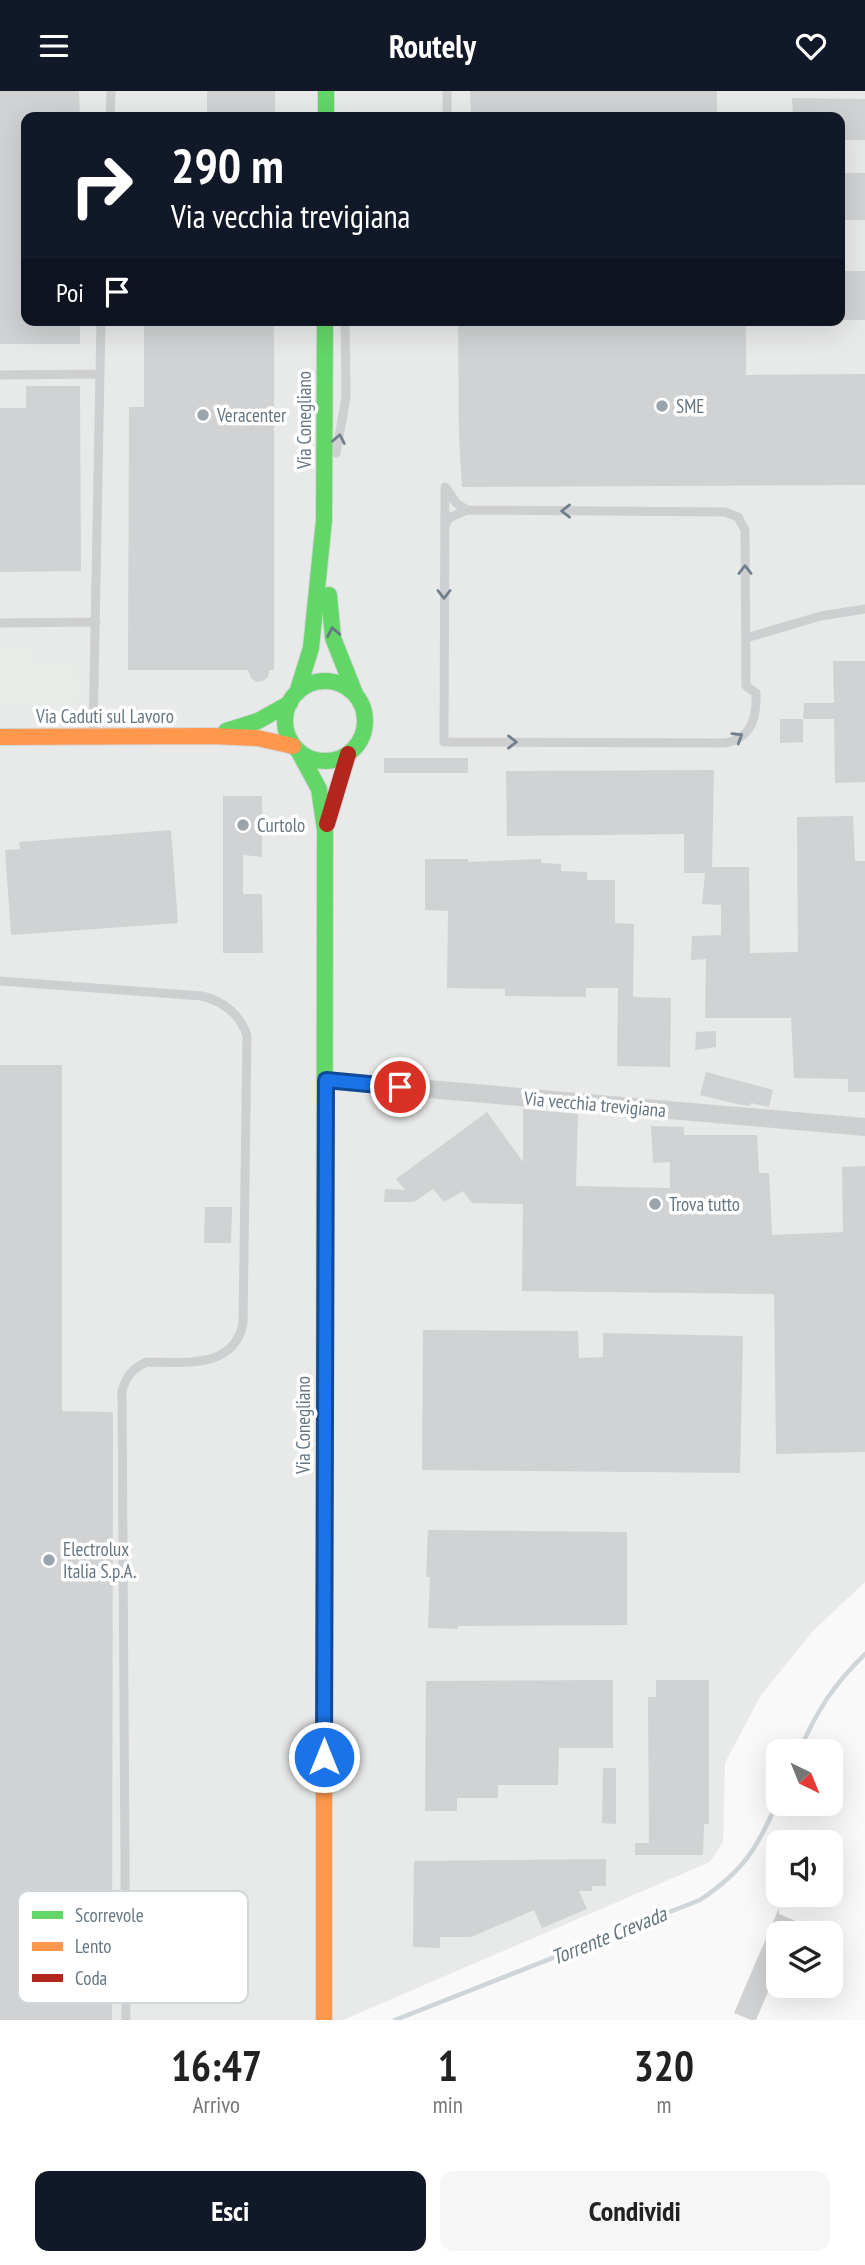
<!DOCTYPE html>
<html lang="it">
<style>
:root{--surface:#fff;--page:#f6f6f6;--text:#222;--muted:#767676;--accent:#111827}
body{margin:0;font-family:"PT Sans Narrow",sans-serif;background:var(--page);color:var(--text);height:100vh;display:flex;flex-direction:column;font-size:26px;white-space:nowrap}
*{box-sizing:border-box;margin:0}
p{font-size:23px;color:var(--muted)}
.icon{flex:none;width:38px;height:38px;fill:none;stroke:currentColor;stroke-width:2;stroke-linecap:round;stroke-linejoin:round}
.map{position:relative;height:1929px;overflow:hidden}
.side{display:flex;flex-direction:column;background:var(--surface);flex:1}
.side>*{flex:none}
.hud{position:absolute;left:21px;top:21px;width:824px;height:214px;border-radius:14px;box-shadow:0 7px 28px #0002;background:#111827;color:#fff;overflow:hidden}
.needle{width:46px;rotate:137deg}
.buttons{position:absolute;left:766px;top:1648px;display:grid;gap:14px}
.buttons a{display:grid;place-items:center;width:77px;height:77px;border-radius:14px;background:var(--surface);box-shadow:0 7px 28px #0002;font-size:35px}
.pin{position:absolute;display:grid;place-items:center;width:60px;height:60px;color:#fff;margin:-30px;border:4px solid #fff;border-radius:50%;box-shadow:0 2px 7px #0007}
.me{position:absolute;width:77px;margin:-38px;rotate:0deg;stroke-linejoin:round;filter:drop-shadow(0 0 5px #0008)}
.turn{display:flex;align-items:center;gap:24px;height:147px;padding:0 35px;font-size:32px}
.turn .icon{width:91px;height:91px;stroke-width:2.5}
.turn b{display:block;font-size:49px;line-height:60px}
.then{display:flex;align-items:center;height:66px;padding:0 35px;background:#0003;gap:14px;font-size:26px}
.eta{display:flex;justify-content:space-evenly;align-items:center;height:119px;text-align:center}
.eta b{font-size:42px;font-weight:700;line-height:49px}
.primary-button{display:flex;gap:14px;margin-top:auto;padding:14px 35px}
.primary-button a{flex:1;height:80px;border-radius:14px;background:var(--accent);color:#fff;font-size:28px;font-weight:700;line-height:80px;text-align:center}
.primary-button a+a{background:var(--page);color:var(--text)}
header{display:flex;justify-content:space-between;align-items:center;height:91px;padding:0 35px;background:var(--accent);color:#fff;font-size:32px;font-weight:700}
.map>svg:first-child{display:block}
.built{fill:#e8e9e9;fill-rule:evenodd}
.green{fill:#e8ebe6}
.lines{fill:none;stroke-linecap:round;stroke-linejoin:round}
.stream{stroke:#ced6d9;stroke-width:4.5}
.building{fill:#d0d2d3}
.fast-casing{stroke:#d5d6d7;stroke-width:18}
.slow-casing{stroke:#d5d6d7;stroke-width:18}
.jam-casing{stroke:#d5d6d7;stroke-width:18}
.lane{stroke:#cecfd0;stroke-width:9}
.street{stroke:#cecfd0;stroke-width:18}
.fast{stroke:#63d668;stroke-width:16}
.slow{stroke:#ff974d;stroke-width:16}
.jam{stroke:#b3261e;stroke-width:16}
.oneway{stroke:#707f8b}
.oneway2{stroke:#657683}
.route-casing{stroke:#114b97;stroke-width:18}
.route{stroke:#1a73e8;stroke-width:12}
.poi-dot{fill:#99a4ac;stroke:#fff;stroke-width:2.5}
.labels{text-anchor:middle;stroke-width:7;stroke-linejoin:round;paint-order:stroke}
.poi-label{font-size:19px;fill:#657683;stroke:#fff;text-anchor:start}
.street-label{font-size:19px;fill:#657683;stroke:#fff}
.water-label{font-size:21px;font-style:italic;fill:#60757c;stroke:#fff}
.key{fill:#fff;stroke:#d1d6da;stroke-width:2}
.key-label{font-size:19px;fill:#657683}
</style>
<header><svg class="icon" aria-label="menu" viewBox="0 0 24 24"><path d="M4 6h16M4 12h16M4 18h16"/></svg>Routely<svg class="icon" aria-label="heart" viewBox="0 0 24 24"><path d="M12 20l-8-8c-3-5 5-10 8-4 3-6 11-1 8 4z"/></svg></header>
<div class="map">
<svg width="865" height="1929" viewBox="0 0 865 1929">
<rect width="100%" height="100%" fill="#f9f9f9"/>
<path class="built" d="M0,0H865V1491L813,1540L761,1604L725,1672L723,1751L710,1771L343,1929H0ZM26,26H840V229H26Z"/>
<path class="green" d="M0,554H31L32,572L77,575L79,612H0Z"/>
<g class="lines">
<path class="stream" d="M799,1661C816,1621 833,1594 865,1563
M395,1929L700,1809C745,1779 758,1756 779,1707"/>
</g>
<path class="building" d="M0,0H79L80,26H26V229H80V253H0Z
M207,0H275V26H207Z
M470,0H717V26H471Z
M792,7L865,8V49H840V26H793Z
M840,82H865V129H840Z
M840,180H865V229H840Z
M144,229H274V579H269L268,586L263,590L256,591L251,587L248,579H128L129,316H144Z
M458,229H746V284L865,283V394L462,396L459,346Z
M26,295H80L81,480L0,481V317H26Z
M833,570H865V691L835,692L834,628H803L804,612H834Z
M780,628H803V651L780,652Z
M384,667H468V682H384Z
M714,679L712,776H749L750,862L798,861L797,726L853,725L855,770H865V1001H848V988L794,987L791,927H705L706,868L691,869L692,845L721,844V814L702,813L705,782H684V743L507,745L506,680Z
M223,705H262V766L243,764V803H262L263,862H223Z
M171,739L178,832L11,844L5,759L20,758L19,751Z
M425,768H468V771L541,768V772L561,773V780L587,781V789H615V832L634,833L633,906L671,907L670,976L617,975L618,897H586V906L505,905V898L447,897L448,820L425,819Z
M716,940V956L695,959L696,941Z
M0,974H62V1320L113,1321L112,1929H0Z
M706,981L773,999L769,1016L751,1012L750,1015L737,1013L700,1004Z
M523,1018L578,1023L576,1095L670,1097V1071L653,1072L651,1035L684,1036V1044H757L759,1082H769L772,1144L843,1141L842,1076L865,1075V1361L776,1363L774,1203L522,1200L523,1113L472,1112L463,1100L444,1111L433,1098L414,1111H384L385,1098L405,1099L396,1088L487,1021L523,1071Z
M205,1116H232L231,1152H204Z
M423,1239L578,1240L579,1267L603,1266V1242L743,1245L740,1382L422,1379Z
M428,1439L627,1441V1534L458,1535L457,1538L428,1537L430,1486H426Z
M613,1589V1657H559L558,1694H498V1707H457V1720H425L426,1590Z
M656,1589H709V1733H704L703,1764H635V1752H649L648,1606H656Z
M603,1677H616V1733L602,1732Z
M606,1768V1795H592V1800H579L587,1818L542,1837L534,1819L471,1846H440V1857L413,1856L414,1770Z
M779,1817V1823L798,1831L793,1843H779V1875L756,1929H751L734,1922Z"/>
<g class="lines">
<defs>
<path id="fast" d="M326,0V26
M329,504L333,547L356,605
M285 630a40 40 0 1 1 80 0a40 40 0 1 1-80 0Z
M297,602L311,557L324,429L325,229
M226,640L258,630L290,612
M299,661L319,698L325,739L324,1599"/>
<path id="slow" d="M0,646L211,645L257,647L293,655
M324,1929V1599"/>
<path id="jam" d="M327,733L348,663"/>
</defs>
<use href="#fast" class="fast-casing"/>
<use href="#slow" class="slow-casing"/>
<use href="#jam" class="jam-casing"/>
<path class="lane" d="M447,0V19
M110,26L111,0
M0,284L99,283
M336,362L346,307L345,229
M447,398L456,412L467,419
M445,435L449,427L467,419L725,421L738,426L745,439L746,595L756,602C757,626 752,648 725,652L444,651C444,566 444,481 445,396
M0,532L96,531
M746,547L821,525L865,518
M93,644L101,229
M0,890L202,905C223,910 240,923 247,945L243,1233C233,1279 183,1271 147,1271C132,1277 126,1286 122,1300L126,1929"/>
<path class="street" d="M325,989L865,1036"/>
<use href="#fast" class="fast"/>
<use href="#slow" class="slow"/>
<use href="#jam" class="jam"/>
</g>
<defs><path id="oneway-chevron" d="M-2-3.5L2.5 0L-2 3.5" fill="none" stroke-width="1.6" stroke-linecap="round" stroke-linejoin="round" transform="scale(1.75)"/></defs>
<g class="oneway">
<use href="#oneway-chevron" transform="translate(339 348) rotate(-79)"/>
<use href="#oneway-chevron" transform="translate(566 420) rotate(-180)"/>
<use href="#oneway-chevron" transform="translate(745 479) rotate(-90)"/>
<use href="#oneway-chevron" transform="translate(444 503) rotate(90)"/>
<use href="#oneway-chevron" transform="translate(738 646) rotate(-31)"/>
<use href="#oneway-chevron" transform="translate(512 651)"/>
</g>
<use class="oneway2" href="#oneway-chevron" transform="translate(333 541) rotate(-101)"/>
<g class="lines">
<defs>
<path id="route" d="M324,1666L326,989L400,996"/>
</defs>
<use href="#route" class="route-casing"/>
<use href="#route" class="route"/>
</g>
<g class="poi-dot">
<circle cx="662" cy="315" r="7"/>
<circle cx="203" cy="324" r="7"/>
<circle cx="243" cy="734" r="7"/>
<circle cx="655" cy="1113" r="7"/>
<circle cx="49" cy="1469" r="7"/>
</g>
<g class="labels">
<g class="poi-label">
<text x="676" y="322">SME</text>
<text x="217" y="331">Veracenter</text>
<text x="257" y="741">Curtolo</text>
<text x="669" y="1120">Trova tutto</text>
<text x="63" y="1465">Electrolux<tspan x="63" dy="22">Italia S.p.A.</tspan></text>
</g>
<g class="street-label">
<text transform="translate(304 329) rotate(-90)" y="7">Via Conegliano</text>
<text x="105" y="632">Via Caduti sul Lavoro</text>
<text transform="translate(595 1013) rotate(5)" y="7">Via vecchia trevigiana</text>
<text transform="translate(303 1334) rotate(-90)" y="7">Via Conegliano</text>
</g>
<g class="water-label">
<text transform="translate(609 1845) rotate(-22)" y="7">Torrente Crevada</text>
</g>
</g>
<rect x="18" y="1800" width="230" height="112" rx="10" class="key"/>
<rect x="32" y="1820" width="31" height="8" fill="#63d668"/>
<rect x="32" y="1851" width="31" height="9" fill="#ff974d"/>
<rect x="32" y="1883" width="31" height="8" fill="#b3261e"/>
<g class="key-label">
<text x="75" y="1831">Scorrevole</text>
<text x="75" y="1862">Lento</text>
<text x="75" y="1894">Coda</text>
</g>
</svg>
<div class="buttons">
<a><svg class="needle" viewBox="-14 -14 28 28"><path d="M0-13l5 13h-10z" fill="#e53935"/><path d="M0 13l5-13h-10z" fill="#767676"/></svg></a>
<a><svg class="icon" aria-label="sound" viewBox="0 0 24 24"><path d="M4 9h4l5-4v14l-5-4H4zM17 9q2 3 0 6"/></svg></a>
<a><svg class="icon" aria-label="layers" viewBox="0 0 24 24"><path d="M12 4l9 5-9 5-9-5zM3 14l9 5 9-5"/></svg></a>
</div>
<div class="pin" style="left:400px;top:996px;background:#d93025"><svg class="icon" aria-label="arrive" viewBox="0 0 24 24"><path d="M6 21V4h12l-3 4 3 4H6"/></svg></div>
<svg class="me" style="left:324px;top:1666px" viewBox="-20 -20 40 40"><circle r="17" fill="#1a73e8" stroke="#fff" stroke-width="3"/><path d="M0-11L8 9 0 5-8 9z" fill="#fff"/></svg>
<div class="hud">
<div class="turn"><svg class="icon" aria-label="right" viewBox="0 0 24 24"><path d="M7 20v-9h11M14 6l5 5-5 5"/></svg><div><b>290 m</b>Via vecchia trevigiana</div></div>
<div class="then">Poi<svg class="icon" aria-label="arrive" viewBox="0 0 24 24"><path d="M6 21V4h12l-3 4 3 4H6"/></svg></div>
</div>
</div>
<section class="side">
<div class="eta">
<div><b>16:47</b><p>Arrivo</p></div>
<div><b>1</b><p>min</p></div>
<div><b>320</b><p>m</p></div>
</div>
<div class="primary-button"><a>Esci</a><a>Condividi</a></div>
</section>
